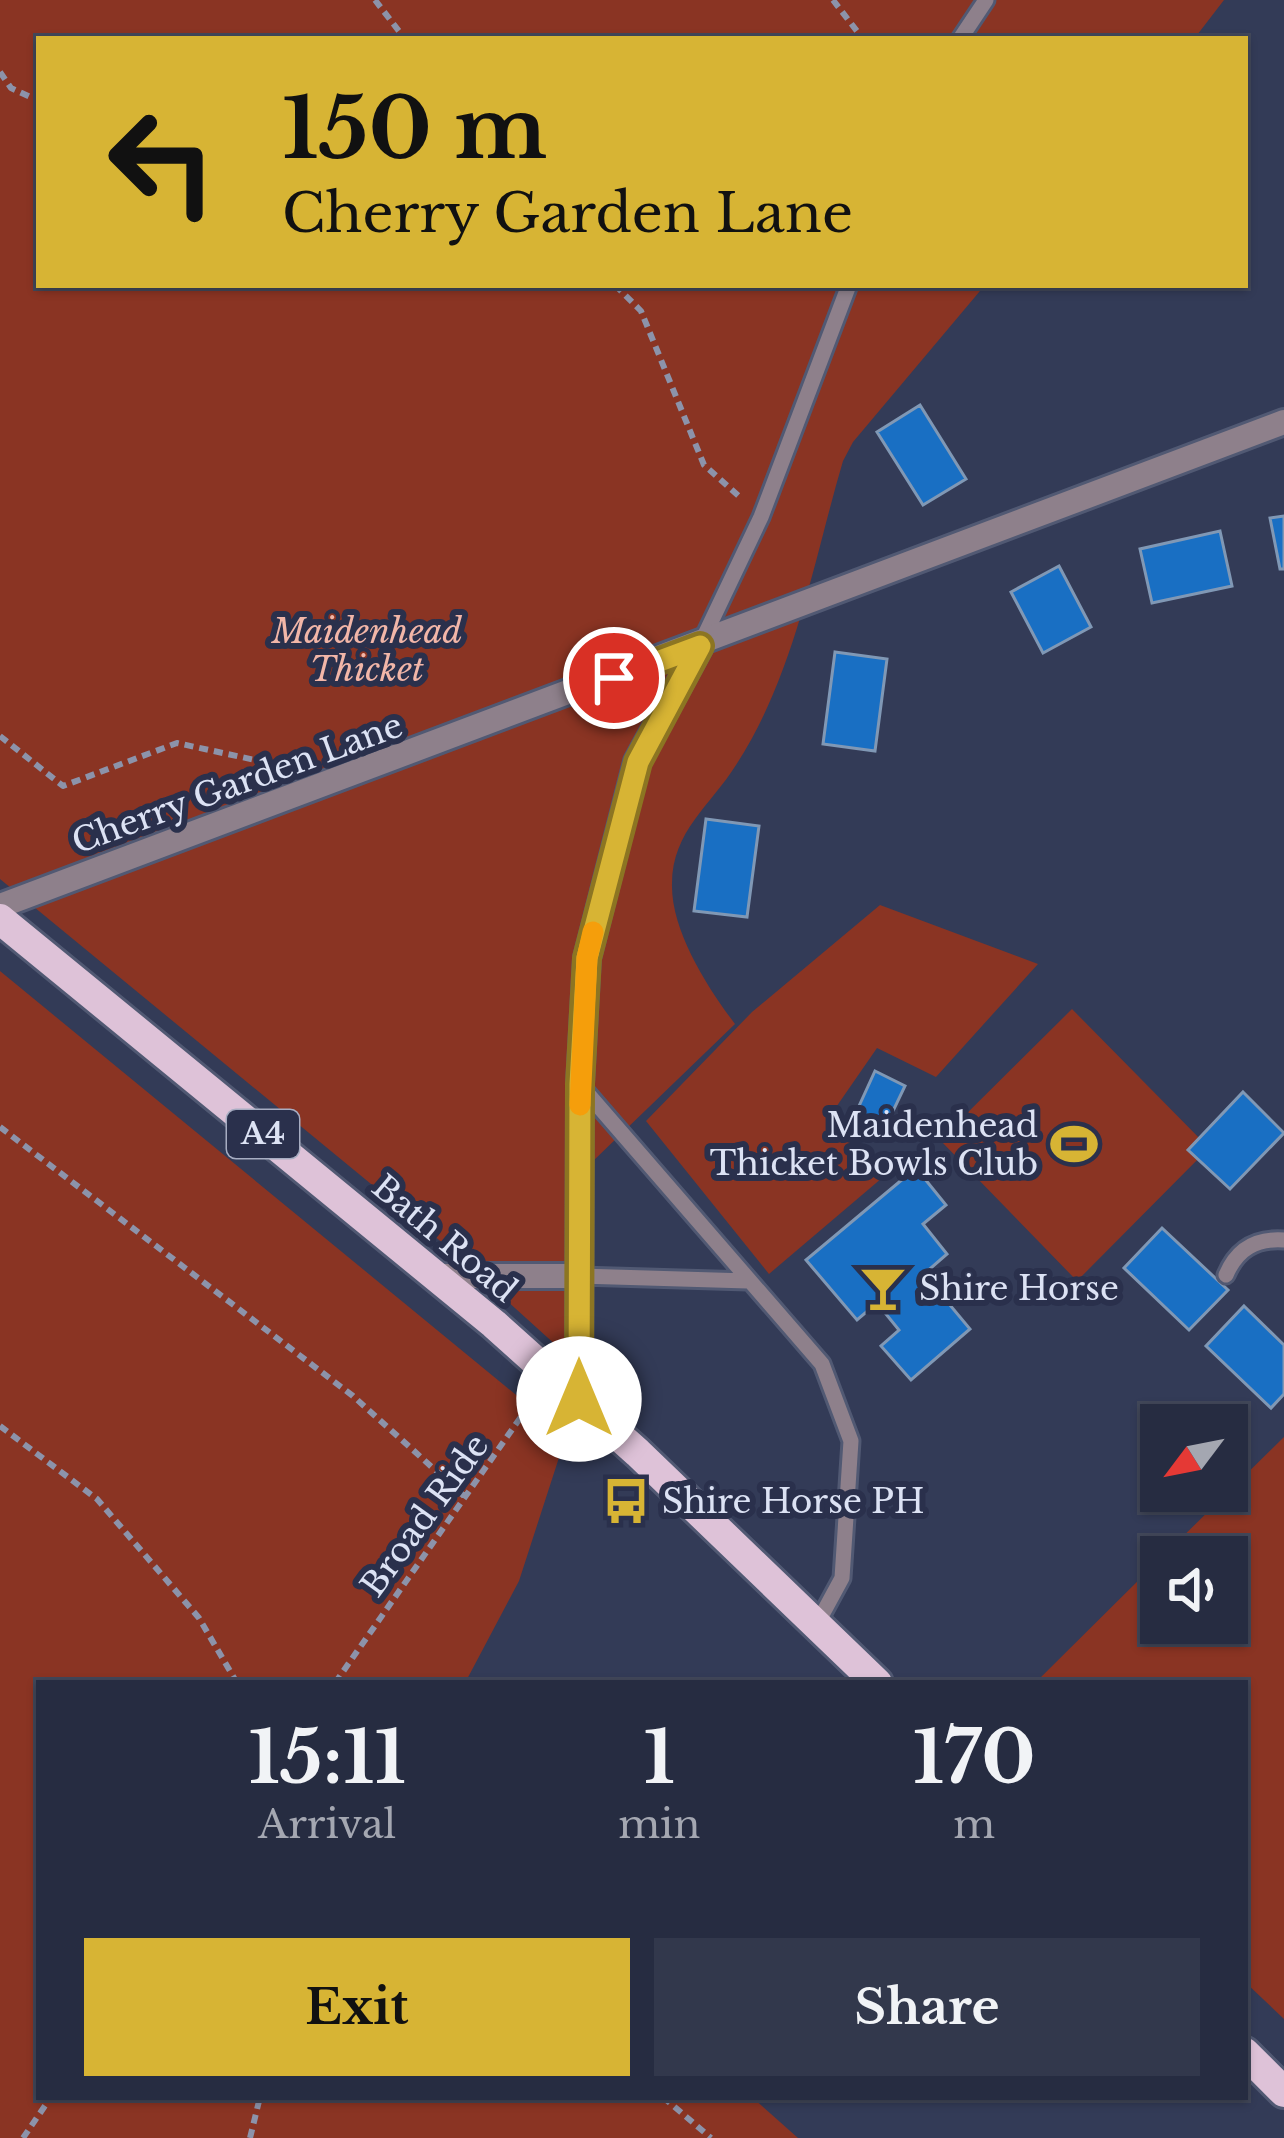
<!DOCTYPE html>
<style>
:root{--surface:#262c41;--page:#32384c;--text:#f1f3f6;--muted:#a4a7b1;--line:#42485a;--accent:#d7b434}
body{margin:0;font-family:"Libre Baskerville",serif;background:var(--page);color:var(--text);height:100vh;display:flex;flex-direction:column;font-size:45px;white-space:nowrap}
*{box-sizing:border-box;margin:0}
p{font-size:39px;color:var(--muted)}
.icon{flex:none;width:66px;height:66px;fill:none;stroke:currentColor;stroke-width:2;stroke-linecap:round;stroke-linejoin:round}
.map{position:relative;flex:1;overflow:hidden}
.sheet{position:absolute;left:36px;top:1680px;width:1212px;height:420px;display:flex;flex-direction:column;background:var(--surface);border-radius:0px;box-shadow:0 3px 9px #0004,0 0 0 3px var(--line)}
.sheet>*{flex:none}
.guide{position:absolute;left:36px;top:36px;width:1212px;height:252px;border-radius:0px;box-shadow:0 3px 9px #0004,0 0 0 3px var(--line);background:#d7b434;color:#111;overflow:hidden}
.needle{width:78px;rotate:238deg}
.fabs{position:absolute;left:1140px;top:1404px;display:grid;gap:24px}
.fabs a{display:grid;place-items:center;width:108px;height:108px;border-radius:0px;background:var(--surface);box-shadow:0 3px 9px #0004,0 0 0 3px var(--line);font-size:60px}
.pin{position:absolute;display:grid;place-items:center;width:102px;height:102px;color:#fff;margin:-51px;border:6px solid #fff;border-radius:50%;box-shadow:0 3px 12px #0007}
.me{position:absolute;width:132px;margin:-66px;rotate:0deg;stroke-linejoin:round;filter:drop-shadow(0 0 9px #0008)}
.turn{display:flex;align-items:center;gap:42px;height:252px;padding:0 48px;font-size:54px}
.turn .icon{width:156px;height:156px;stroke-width:2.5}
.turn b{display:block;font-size:84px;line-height:102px}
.eta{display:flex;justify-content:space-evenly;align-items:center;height:204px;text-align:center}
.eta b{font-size:72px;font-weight:700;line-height:84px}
.primary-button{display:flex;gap:24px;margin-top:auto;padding:24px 48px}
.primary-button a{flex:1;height:138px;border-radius:0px;background:var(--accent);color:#111;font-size:48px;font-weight:700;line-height:138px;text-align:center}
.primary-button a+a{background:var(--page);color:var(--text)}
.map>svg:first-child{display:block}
.green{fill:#8a3423}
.building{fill:#196fc3;stroke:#8098b5;stroke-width:3}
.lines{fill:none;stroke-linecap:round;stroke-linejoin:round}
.service-casing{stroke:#515973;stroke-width:21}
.minor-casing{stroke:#515973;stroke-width:30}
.primary-casing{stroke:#515973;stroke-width:36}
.path{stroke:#8c93aa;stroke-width:6;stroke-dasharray:9 6;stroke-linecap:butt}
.service{stroke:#8e808b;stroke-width:15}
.minor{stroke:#8e808b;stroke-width:24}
.primary{stroke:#dec2d8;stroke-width:30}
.route-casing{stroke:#8c7522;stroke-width:30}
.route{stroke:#d7b434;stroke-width:21}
.slow{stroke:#f59e0b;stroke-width:21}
.labels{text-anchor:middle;stroke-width:12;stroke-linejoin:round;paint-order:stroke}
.shield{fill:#2a304c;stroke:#a7adc2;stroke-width:3}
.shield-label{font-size:30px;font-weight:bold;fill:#dce2f4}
.park-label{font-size:33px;font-style:italic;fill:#f2b6a8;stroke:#2a304c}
.street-label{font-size:33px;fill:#dce2f4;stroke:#2a304c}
.poi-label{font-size:33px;fill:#dce2f4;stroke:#2a304c;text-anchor:start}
</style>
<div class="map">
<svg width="1284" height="2138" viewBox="0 0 1284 2138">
<rect width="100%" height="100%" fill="#333b57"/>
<path class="green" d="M0,0H1224L1194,39H39V285H985L853,442L843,461C813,563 795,674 736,765C711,805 672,831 672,884C671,931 708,988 735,1024L591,1163L589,1365L558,1347L444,1244L0,879Z
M880,905L1038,964L936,1077L877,1048L832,1113L882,1178L769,1274L646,1121L752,1012Z
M0,971L566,1436L519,1581L465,1683H39V2097H752L798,2138H0Z
M1072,1009L1209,1148L1077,1281L940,1140Z
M1284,1437V2019L1245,1982V1683H1035L1161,1558V1623H1227V1557H1162Z"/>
<path class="building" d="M920,405L966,479L923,505L877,432Z
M1284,516V569H1280L1270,518Z
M1220,531L1232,586L1152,603L1140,549Z
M1059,566L1091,627L1043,653L1011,592Z
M835,652L887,659L875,751L823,744Z
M706,819L759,826L747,917L694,911Z
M875,1071L905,1086L883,1132L854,1117Z
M1243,1092L1284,1133L1230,1189L1188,1150Z
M916,1168L946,1205L923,1224L947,1254L924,1274L970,1329L911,1380L881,1346L899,1330L877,1303L857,1320L806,1260Z
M1162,1228L1228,1290L1189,1330L1124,1268Z
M1244,1306L1284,1345V1394L1271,1408L1206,1346Z"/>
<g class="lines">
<defs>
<path id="service" d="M960,39L986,0
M701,643L761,517L849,285
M581,1086L822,1364L851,1441L842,1578L817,1624
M1226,1275C1237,1249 1256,1238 1284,1240
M580,1276L748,1281"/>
<path id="minor" d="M0,906L1284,422
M438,1276H580
M579,1399L580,1084L587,958L637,762L700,646"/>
<path id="primary" d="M0,919L494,1324L638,1453L877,1683
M1245,2053L1284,2092"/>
</defs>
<use href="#service" class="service-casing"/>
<use href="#minor" class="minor-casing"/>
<use href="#primary" class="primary-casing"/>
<path class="path" d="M375,0L405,39
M833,0L863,39
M0,72L11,88L39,101
M615,285L641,311L704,465L742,499
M0,736L63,786L177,743L287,767
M0,1127L353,1396L464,1496
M0,1426L97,1499L199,1618L237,1683
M335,1683L532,1401
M663,2097L711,2138
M23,2138L51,2097
M250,2138L260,2097"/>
<use href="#service" class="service"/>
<use href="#minor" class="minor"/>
<use href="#primary" class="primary"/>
</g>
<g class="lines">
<defs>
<path id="route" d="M579,1399L580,1084L587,958L638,762L700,646L614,678"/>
</defs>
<use href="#route" class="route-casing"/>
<use href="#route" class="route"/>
<path class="slow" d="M580,1105L587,958L593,932"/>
</g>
<defs>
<symbol id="stadium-bare" viewBox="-9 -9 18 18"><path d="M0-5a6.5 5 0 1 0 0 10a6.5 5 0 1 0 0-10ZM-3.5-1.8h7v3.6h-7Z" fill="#d7b434" stroke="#2a304c" stroke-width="2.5" paint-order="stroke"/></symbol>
<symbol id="bar-bare" viewBox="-9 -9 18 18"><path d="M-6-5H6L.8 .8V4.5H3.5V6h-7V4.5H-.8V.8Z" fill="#d7b434" stroke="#2a304c" stroke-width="2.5" paint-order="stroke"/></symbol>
<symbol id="bus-bare" viewBox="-9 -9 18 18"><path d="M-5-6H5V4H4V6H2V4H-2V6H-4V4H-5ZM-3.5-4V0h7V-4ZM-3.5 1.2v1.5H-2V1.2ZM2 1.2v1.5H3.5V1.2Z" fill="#d7b434" stroke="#2a304c" stroke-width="2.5" paint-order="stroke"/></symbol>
</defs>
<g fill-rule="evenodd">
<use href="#stadium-bare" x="1041" y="1111" width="66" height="66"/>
<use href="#bar-bare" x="850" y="1255" width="66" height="66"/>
<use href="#bus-bare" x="593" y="1468" width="66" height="66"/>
</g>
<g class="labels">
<rect class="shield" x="227" y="1110" width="72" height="48" rx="9"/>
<g class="shield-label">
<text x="263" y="1144">A4</text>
</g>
<g class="park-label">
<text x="367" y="643">Maidenhead<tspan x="367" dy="38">Thicket</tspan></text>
</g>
<g class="street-label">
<text transform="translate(237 783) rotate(-20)" y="12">Cherry Garden Lane</text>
<text transform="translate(445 1238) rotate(40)" y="12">Bath Road</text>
<text transform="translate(424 1515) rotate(-54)" y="12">Broad Ride</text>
</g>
<g class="poi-label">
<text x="1038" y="1137" text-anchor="end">Maidenhead<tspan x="1038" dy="38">Thicket Bowls Club</tspan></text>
<text x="919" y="1300">Shire Horse</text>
<text x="662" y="1513">Shire Horse PH</text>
</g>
</g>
</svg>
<div class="fabs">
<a><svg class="needle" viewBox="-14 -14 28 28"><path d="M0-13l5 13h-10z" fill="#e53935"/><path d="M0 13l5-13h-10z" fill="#a4a7b1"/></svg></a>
<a><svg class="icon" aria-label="sound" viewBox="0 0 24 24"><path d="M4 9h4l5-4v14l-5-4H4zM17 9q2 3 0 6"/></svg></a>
</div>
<div class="pin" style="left:614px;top:678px;background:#d93025"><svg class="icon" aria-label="arrive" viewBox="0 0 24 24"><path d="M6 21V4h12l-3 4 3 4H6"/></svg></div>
<svg class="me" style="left:579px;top:1399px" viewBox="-20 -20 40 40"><circle r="19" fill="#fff"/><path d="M0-13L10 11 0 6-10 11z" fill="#d7b434"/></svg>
<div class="guide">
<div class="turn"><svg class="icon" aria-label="left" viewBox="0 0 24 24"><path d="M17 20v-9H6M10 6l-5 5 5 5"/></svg><div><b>150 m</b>Cherry Garden Lane</div></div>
</div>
<section class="sheet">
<div class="eta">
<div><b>15:11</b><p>Arrival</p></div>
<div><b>1</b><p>min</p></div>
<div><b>170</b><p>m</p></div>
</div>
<div class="primary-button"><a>Exit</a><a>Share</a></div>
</section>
</div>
